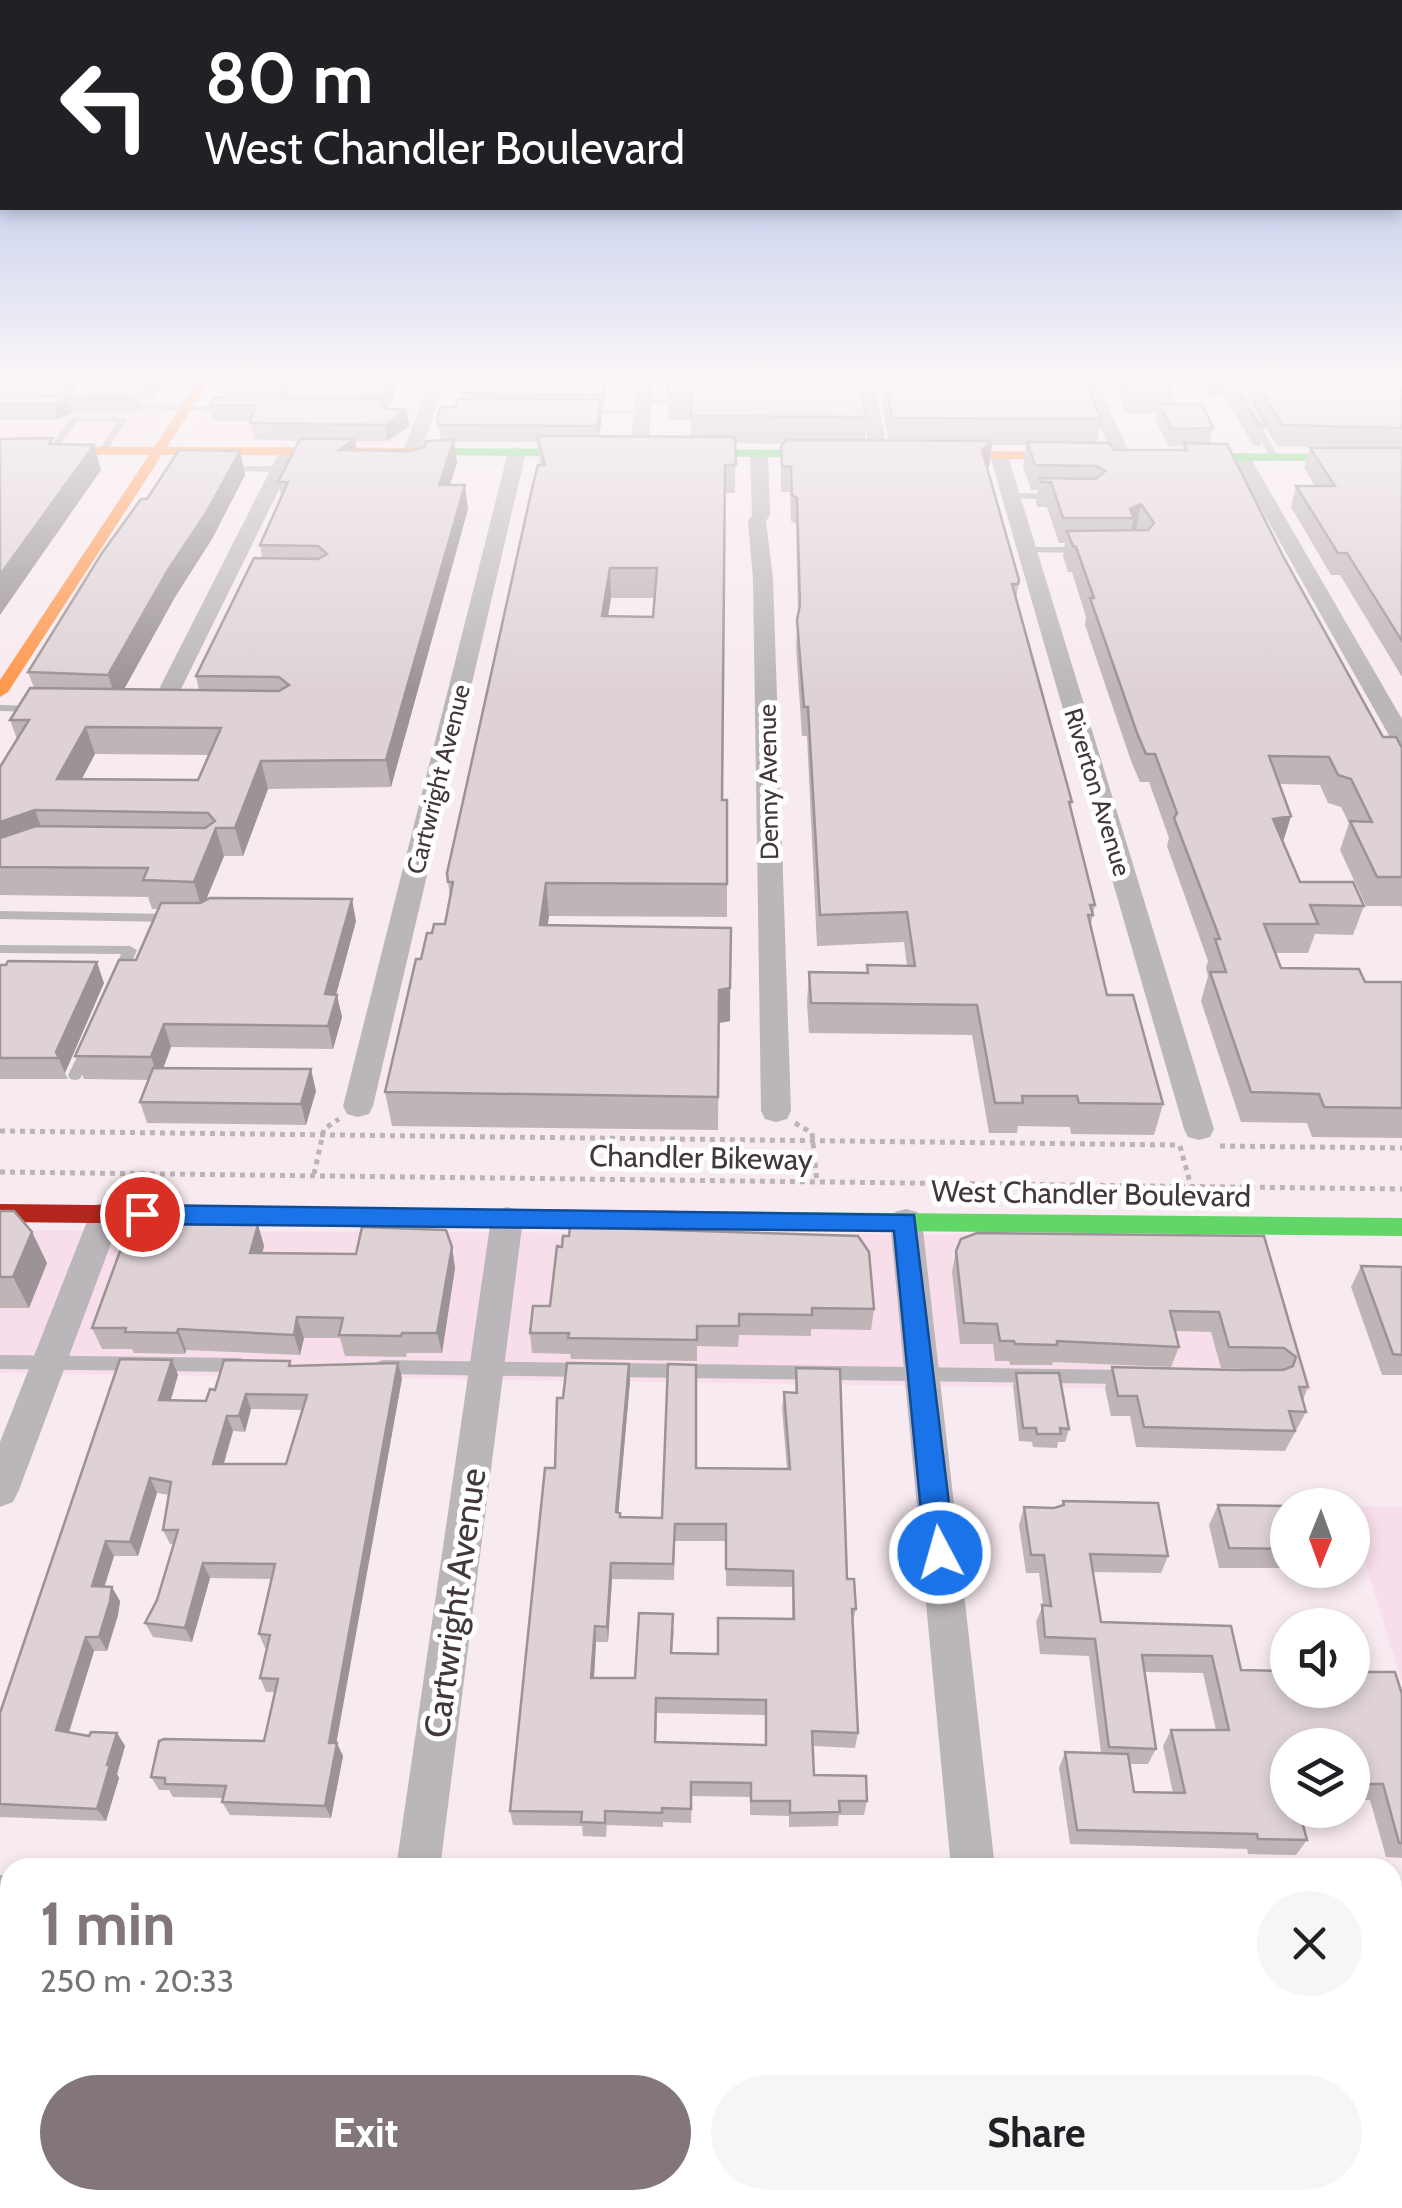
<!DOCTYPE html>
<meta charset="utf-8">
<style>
:root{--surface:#fff;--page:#f6f6f6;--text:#202124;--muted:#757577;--accent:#82767c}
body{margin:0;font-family:Cabin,sans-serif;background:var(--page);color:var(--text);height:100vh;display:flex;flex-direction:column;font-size:38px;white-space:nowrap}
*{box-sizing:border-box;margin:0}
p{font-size:32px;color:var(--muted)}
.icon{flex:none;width:55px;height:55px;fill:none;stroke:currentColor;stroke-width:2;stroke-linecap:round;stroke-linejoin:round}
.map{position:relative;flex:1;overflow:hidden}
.details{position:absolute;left:0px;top:1858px;width:1402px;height:352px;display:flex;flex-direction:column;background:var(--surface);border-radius:30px 30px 0 0;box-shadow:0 5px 15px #0003}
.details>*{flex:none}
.banner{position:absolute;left:0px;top:0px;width:1402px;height:210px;box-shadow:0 5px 15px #0003;background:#202124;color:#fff;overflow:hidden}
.needle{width:65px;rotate:181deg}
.tools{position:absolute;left:1270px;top:1488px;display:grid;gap:20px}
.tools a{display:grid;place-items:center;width:100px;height:100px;border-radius:50%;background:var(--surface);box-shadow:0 5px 15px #0003;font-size:50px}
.pin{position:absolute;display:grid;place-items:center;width:85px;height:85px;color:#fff;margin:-42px;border:5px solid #fff;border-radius:50%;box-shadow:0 2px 10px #0007}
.me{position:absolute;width:110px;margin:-55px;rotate:354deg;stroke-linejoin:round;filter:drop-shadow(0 0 8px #0008)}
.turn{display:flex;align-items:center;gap:35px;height:210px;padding:0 40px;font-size:45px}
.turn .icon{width:130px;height:130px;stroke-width:2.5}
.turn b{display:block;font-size:70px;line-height:85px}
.round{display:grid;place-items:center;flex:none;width:105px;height:105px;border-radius:52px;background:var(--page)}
.head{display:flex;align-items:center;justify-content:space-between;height:170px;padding:0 40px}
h1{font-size:60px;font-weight:700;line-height:75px;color:var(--accent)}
.action{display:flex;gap:20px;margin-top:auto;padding:20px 40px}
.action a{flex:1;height:115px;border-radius:60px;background:var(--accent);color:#fff;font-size:40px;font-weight:700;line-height:115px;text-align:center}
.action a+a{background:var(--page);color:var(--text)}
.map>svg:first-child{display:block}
.built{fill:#f8ddea}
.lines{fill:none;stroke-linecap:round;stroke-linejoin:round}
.path{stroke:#bbb5b9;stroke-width:5;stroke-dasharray:5 5;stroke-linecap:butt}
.lane{fill:#bbb6ba;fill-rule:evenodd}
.street{fill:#bbb6ba;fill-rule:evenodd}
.fast{fill:#63d668;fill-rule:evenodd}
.slow{fill:#ff974d;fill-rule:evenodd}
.jam{fill:#b3261e;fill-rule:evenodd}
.wall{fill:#bfb5b7;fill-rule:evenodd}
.shaded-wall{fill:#9b9395}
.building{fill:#ded2d5;stroke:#9b9395;stroke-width:2.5;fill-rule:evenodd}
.route{fill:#1a73e8;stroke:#114b97;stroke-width:2.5}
.labels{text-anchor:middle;stroke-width:10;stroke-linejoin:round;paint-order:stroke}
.far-street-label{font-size:25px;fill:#43373d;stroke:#fff}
.street-label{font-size:30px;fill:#43373d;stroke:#fff}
.near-street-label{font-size:35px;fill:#43373d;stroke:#fff}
</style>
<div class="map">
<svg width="1402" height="2208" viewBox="0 0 1402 2208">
<rect width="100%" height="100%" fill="#f7eaf0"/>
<path class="built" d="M0,400L174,402L149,434L124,441L0,440Z
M206,405L417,406L403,443L194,439L188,433Z
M0,1230L1264,1236L1312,1391L0,1373Z
M1352,1506L1402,1507V1683L1353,1522Z"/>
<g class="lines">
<path class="path" d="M795,1123L812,1133L817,1182
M0,1131L1179,1145
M1180,1146L1191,1186
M1220,1146L1402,1148
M0,1172L1402,1189
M314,1174L324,1129L339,1119"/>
<path class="lane" d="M299,380H307L290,411H284Z
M643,399L682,400L686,402L682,404L640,403V399Z
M124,404L231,407L235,409L231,411L121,408L120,406Z
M584,409L642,410L646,412L642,414L581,413L580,411Z
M72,417H123L127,420L106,452L99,450L117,422H77L55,452H49L48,450Z
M1254,419L1258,422L1279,457L1278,459L1271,457L1250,422Z
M223,466H279L283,469L279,472L220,471V467Z
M1011,493L1057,494L1062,497L1057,500L1008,498V494Z
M1026,547H1082L1087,550L1082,553L1023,552L1021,550Z
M0,705L36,706L42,709L36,712L0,711Z
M0,911L171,914L178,918L171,922L0,919Z
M0,945L130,946L137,950L125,978L118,982L111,978L121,954L0,953Z
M87,1045L94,1050L80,1079L75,1080L70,1079L68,1075L82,1047Z
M0,1355L240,1358L246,1360L249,1365L246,1370L240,1372L0,1369Z
M383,1360L585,1363L591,1365L594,1370L591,1375L585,1377L383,1374L377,1372L374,1367L377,1362Z
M613,1363L1125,1370L1131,1372L1134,1377L1131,1382L1125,1384L613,1377L607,1375L604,1370L607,1365Z"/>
<path class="street" d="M430,380H446L421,451L406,455L403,451Z
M637,380H653L648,453L639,458L630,453Z
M858,380H874L888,455L885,459L870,455Z
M1080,380H1096L1131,456L1128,460L1113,456Z
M289,446L298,451L182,687L179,692H163L160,687L280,451Z
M517,447L526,452L373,1106L369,1114L358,1117L347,1114L343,1106L508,452Z
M759,449L768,454L770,515L766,521L773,579L791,1111L787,1119L776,1122L765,1119L761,1111L753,579L748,521L752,515L750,454Z
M999,451L1008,456L1214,1129L1210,1137L1199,1140L1188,1137L1184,1129L990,456Z
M1241,452L1250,457L1402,719V746L1391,739L1232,457Z
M106,1202L117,1205L122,1214L19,1490L13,1502L0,1507V1442L90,1214L95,1205Z
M507,1207L518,1210L523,1219L440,1868H396L491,1219L496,1210Z
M906,1209L917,1212L922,1221L995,1868H951L890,1221L895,1212Z
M0,1875L10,1876V1922L0,1921Z
M1392,1901H1402V1947H1392Z
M348,2200H400L399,2208H347Z
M983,2200H1035L1036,2208H984Z"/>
<path class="fast" d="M435,448L594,449L601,453L594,457L430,455L429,452Z
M680,449L839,450L846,454L839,458L675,456L673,453Z
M1175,453L1402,454V462L1170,460V454Z
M680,1211L1402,1218V1236L680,1229L671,1227L668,1220L671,1213Z"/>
<path class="slow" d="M198,380H210L167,447L435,448L441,452L435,456L162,455L8,692L0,697V680L149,455L0,454V446L154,447Z
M935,451L1079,452L1086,456L1079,460L930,458V452Z"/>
<path class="jam" d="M0,1204L680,1211L689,1213L692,1220L689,1227L680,1229L0,1222Z"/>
</g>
<path class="wall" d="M0,380H165L151,400H140L143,412L72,413L57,420H0ZM81,383L84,396H70L79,386Z
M224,380H295L285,398H298L296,384L298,380H398L399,384L391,403H384L385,405L388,409L406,410L409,426L387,441H355L357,450L410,451L441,440L437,418L455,407L463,399L462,393L467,380H608L604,406H601L602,417L599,437H691V420H668L669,380H860L866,417L865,440L889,441L880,393L881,380H1075L1101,419L1097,443L1113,450H1182L1183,446H1168L1156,421L1157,413H1126L1112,380H1165L1172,393L1170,404L1213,428L1210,443L1283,556L1383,737L1402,748V909L1401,906H1366L1340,850L1349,823L1341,807L1328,803L1320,785L1280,784L1291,816L1283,842L1300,882L1364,906L1353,935L1315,934L1308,953H1275L1281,968L1365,982H1402V1138L1312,1137L1307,1123L1241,1122L1201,1001L1208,976L1206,968L1208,961L1167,846L1169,838L1149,782H1140L1131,761L1085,625L1086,617L1072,572H1068L1063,556L1065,543H1059L1047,507H1037L1036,502L1038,490H1031L1023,467L1026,445H992L989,466L987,468L1019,580L1016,599L1072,802L1070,809L1095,905L1091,924L1107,995L1163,1104L1154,1135L1071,1134L1070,1127L1018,1126L1017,1133H989L972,1035L809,1033L807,1003L809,972L867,973V965L907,966L904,942L817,946L807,736H802L796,648L798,614L796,524L791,521L790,492H781V447L784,444L735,443V493H725L722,800L727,884V917L549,916L547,925L731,928L730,1021L719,1023L718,1130L392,1126L385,1092L421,959L432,933L445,924L450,897L447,873L540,465L538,442H454L457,463L450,485L468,509L391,787L268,789L243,856H224L206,900L356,921L336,995L342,1017L333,1049L171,1047L163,1068L316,1091L306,1125L147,1123L140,1102L148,1080L84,1079L75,1056L136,960L158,909H152L148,897L0,895V767L17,739L10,720L34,688L28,672L147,499L240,451L245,475L212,539L175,597L124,689L199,690L196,676L262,558L260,545L281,497L278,482L299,441L254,439L251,421H213L210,405L224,397L221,383ZM611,598H655L653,617L608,616ZM95,754L209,755L198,780H81Z
M1198,380H1402V677L1340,575H1331L1291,507L1296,486H1315L1304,468L1310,448H1383L1277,446L1265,426L1260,446H1254L1221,392L1209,399Z
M0,965L104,983L65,1073L68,1079H0Z
M0,1211L32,1232L47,1263L29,1308H0Z
M258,1225L264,1246L262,1253L356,1254L452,1247L455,1268L442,1353H407L406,1357L345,1356L340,1338H304L300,1355L186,1350L185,1354L134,1353L132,1349H102L92,1328Z
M1264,1236L1308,1387L1303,1400L1306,1412L1285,1451L1136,1447L1130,1416H1111L1105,1388L1112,1367L1235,1370H1277L1221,1368L1211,1332L1175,1331L1179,1347L1171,1367L1053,1362L1052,1365H1010L1009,1361H995L993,1344H960L952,1272L956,1251Z
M1361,1266L1402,1267V1375H1382L1351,1287Z
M550,1306L874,1309L871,1330L811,1329V1336L739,1335L738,1347L697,1346V1361L571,1359L570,1354L532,1353L530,1333Z
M172,1360L178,1375L171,1400L206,1401L215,1390L292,1366L402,1378L336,1743L343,1756L331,1818L230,1815L222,1802L223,1798L173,1797L169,1790H159L151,1777L264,1741L275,1692H266L260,1678L267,1648H265L259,1634L271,1579L210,1578L192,1642L153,1637L145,1623L157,1600L174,1544H170L163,1530L169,1495L157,1493L138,1556H114L104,1587L120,1601L118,1615L107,1651H94L69,1733L89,1736L117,1733L125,1746L117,1774L119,1778L106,1821L0,1817V1713ZM251,1409L302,1410L286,1464H224L233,1431L245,1432Z
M629,1364L630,1381L618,1513L620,1517L662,1518L696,1468L787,1469L782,1409L784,1392L795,1393L796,1368L856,1609L852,1625L858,1733L855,1748L813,1746L814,1775L867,1801L864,1815H839L838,1826L789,1827V1816L750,1815V1797L692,1796L691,1823L663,1822V1827L607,1825L606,1837L583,1836L582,1826L513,1825L510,1811L563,1398ZM675,1541H726V1586L792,1587V1619L718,1654L672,1653L674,1630L635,1678H594L596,1642H608L612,1579L674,1580ZM657,1713L765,1715V1745L656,1742Z
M1016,1373L1069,1429L1065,1442H1058L1057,1448L1033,1447L1032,1442L1019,1441L1013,1386Z
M1063,1501L1168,1556L1161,1573L1093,1572L1101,1622L1231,1626L1241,1670L1402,1694V1858L1386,1857L1370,1800H1352V1745H1288V1810L1307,1840L1296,1855L1248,1854L1247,1849L1070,1844L1059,1768L1065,1752L1101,1753L1089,1656L1040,1654L1036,1622L1043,1605L1039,1573H1026L1019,1525L1024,1507L1054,1508L1061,1506ZM1145,1672L1203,1673L1216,1730H1171L1163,1746L1173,1793L1134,1792L1129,1764H1148L1156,1749Z
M1218,1505L1288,1506V1568H1219L1209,1525Z
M1352,1520L1362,1549L1352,1565Z
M1392,1964H1402V2068L1392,2076Z
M0,1965H10V2123L3,2117H0Z
M1392,2101L1402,2208H1384L1382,2200H1392Z
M492,2200H795L794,2208H752V2205L689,2203V2208L663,2207V2204L576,2203V2208H492Z
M1116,2200H1208L1209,2208H1117Z
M1236,2200H1294L1296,2208H1237Z"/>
<path class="shaded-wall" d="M67,380H84L68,398L72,413L57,420L53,404L67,398L63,384Z
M151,380H165L151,400L147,385Z
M282,380H295L283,402L279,384Z
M391,380H398L399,384L391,403L388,385Z
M606,380H608L604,406L603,395Z
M1213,380H1224L1221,392L1209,399Z
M601,400L602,417L598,443L597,426Z
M387,405L389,421L406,410L409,426L387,441L385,425Z
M355,439L359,463L339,450Z
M454,440L457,463L442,509L439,485Z
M992,441L989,466L979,476L982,450Z
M94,445L101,470L0,615V575Z
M240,451L245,475L212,539L175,597L117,702L108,675L168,570Z
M465,485L468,509L391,787L386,760Z
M1141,504L1136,529L1131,531L1134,518L1130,509Z
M610,568L611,598L603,647L602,616Z
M86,727L95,754L67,807L57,779Z
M261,761L268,789L243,856L235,828Z
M35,810L45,838L0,854V822Z
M1291,816L1282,845L1273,819Z
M216,828L224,856L202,910L194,882Z
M546,883L549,916L543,958L540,925Z
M352,899L356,921L330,1017L325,994Z
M97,962L104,983L65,1073L56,1052Z
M730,988V1021L719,1023V990Z
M337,995L342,1017L333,1049L328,1026Z
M164,1024L171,1047L159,1080L151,1057Z
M311,1069L316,1091L306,1125L301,1104Z
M258,1225L264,1246L257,1274L250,1253Z
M32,1232L47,1263L29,1308L13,1277Z
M452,1247L455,1268L442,1353L437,1333Z
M297,1317L304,1338L300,1355L294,1335Z
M178,1329L186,1350L185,1354L177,1333Z
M172,1360L178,1375L166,1415L159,1400Z
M398,1363L402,1378L334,1756L329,1743Z
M629,1364L630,1381L617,1529L616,1512Z
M246,1394L251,1409L245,1432L239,1416Z
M227,1416L233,1431L219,1479L213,1464Z
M150,1478L157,1493L138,1556L130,1542Z
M106,1541L114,1556L100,1601L92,1586Z
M203,1563L210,1578L192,1642L185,1628Z
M611,1563L612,1579L608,1642L607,1627Z
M112,1587L120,1601L118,1615L107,1651L99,1637Z
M595,1626L596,1642L593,1693L591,1678Z
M86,1637L94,1651L65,1744L56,1730Z
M117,1733L125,1746L117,1774L119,1778L106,1821L97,1809Z
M337,1743L343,1756L331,1818L325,1806Z
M248,2200H259L257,2208H247Z"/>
<path class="building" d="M0,380H67L63,384H0Z
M84,380H151L147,385L80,384Z
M224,380H282L279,384L221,383Z
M298,380H391L388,385L296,384Z
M467,380H606L603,395L462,393Z
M675,380H860L866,417L691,416L692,393H668V381Z
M885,380H1075L1079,387H1088L1101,419L892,418Z
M1124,380H1165L1172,393H1130Z
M1231,380H1242L1266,425H1259Z
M1255,380H1402V428L1282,425Z
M0,395L139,397L68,398L53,404H0Z
M215,397L384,399L381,405H387L386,409L406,410L385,425L250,423L256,405H210Z
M458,399L601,400L597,426L439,425L437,418L441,407H455Z
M1159,404H1202L1213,428L1172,429Z
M537,436L735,437L736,465H725L722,800H727V884L546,883L540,925L731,928L730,988L719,990L718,1097L385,1092L416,959H421L427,933H432L434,924H445L453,882H448L447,873L469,774L533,484L538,465H545ZM610,568H657L653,617L602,616Z
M53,438L49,444L94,445L0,575V439Z
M300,439H355L339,450L410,451L424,447L426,441L454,440L439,485H465L386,760L261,761L235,828H216L194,882L143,880L148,868L0,867V838L36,826L205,828L215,821L208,813L35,810L0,822V767L29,720H10L30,688L279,691L289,685L279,677L196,676L254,558L318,559L327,554L318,546L260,545L288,482H278ZM86,727L221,728L198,780L57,779Z
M786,440L992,441L982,450L1019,580L1018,584H1012L1072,802H1069L1095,905H1090L1093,915H1088L1107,995H1133L1163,1104L1079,1103L1077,1096H1022L1023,1103H995L977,1005L811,1003L809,972L868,973L867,965L915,966L907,912L820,915L808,707H804L797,620L800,605L797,498L792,495L791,467L782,466L781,447Z
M1027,442L1110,443L1113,450H1187L1184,443L1227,444L1283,556L1383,737H1396L1402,748V877H1377L1350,821L1372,822L1351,779L1338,775L1329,757L1269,756L1291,816L1273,819L1300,882H1353L1364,906L1310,905L1318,924H1264L1281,968L1359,969L1365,982H1402V1108L1324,1107L1319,1094L1251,1092L1210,972H1226L1215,939H1220L1174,818L1177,813L1155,754H1146L1137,733L1090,598H1094L1076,547L1073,546L1067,531L1148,530L1154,523L1141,504L1130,509L1134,518H1063L1051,482H1041L1040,478L1096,479L1105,471L1096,466L1035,465Z
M1310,448H1402V641L1347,553H1338L1296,486H1335Z
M179,450L240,451L206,513L168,570L108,675L28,672L102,553L141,499H147Z
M210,898L352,899L325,994L337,995L328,1026L164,1024L151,1057L75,1056L119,960H136L161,903H200Z
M8,961L97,962L56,1052L59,1058H0V965H6Z
M153,1068L311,1069L301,1104L140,1102Z
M0,1211H14L32,1232L13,1277H0Z
M147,1224L258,1225L250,1253L356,1254L362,1227L446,1230L452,1247L437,1333H402L401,1336L339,1335L343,1318L297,1317L294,1335L178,1329L177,1333L125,1332L126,1328H92L123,1243Z
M570,1227L858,1236L869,1252L874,1309L812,1308V1315L739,1314V1326H697V1340L568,1338L569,1333H530L533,1306H550L557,1246L562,1247L563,1236H569Z
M977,1233L1264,1236L1308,1387H1299L1306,1412L1289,1411L1295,1431L1144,1427L1137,1396H1118L1112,1367L1235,1370H1283L1293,1366L1296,1357L1284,1348L1229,1347L1219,1312L1170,1311L1179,1347L1057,1341V1345L1015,1344L1014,1341H1000L997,1324L964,1323L956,1251L961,1239Z
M1361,1266L1402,1267V1355L1393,1354Z
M120,1359L172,1360L159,1400L206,1401L210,1389L215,1390L224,1360L290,1361L289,1366L398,1363L329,1743H337L325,1806L222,1802L226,1786L165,1784V1778L151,1777L159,1741L164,1739L264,1741L278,1679L260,1678L270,1635L259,1634L275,1564L203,1563L185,1628L145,1623L157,1600L178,1530H163L171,1482L150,1478L130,1542L106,1541L92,1586L112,1587L110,1601L99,1637H86L56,1730L89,1736L91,1732L117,1733L107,1765H110L97,1809L0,1804V1713ZM246,1394L307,1395L286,1464H213L227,1416H239Z
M567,1363L629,1364L616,1512L620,1513V1517L662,1518L668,1364L696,1365V1468L790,1469L784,1392L797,1393L796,1368L840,1369L847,1579H854L856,1609H852L858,1733L812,1731L814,1775L866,1776L867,1801H839L840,1812L790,1813V1801H751V1783L691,1782V1809L662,1808V1813L605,1811V1823L581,1822L582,1812L510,1811L545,1468H555L557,1398H563ZM675,1524H726V1569L793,1571L794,1619L718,1618V1654L671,1653L673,1614L639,1613L635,1678H591L595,1626L607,1627L611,1563L673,1564ZM656,1698L766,1700V1745L655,1742Z
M1016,1373H1059L1069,1429L1060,1428L1061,1434H1037L1036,1428H1023Z
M1063,1501L1158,1503L1168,1556L1090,1554L1101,1622L1231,1626L1241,1670L1288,1671V1690H1352V1672H1395L1402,1694V1843H1399L1383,1784H1352V1745H1288V1810H1299L1307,1840L1258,1839L1257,1834L1077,1830L1065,1752L1128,1754L1134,1792L1185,1793L1171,1730H1229L1212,1656L1142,1655L1156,1749L1109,1747L1095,1639L1045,1637L1042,1605L1051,1606L1044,1555H1031L1024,1507L1054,1508L1064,1505Z
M1218,1505L1288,1506V1549L1229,1548Z
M1352,1520L1362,1549H1352Z
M1392,1964H1402V2043H1399L1402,2054V2065H1392Z
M0,1965H10V2117H3L6,2107H0Z
M1392,2101L1402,2102V2208H1396L1392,2191Z
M198,2200H248L247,2208H197Z
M492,2200H574V2208H492Z
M753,2200H795V2202H753Z
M849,2200H893V2208H849Z
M1132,2200H1208L1209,2208H1133Z
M1245,2200H1294L1296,2208H1247Z"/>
<linearGradient id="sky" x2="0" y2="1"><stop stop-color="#97aee3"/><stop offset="0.55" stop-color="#fbf6f8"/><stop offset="1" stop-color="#fbf6f8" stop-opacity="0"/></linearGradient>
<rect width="1402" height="689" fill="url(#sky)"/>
<path class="route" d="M142,1205L914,1215L955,1553L950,1563L940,1567L930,1563L925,1553L894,1231L142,1224L134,1221L130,1214L134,1208Z"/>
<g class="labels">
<g class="far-street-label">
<text transform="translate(438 779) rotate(-76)" y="9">Cartwright Avenue</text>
<text transform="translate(768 782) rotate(-91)" y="9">Denny Avenue</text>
<text transform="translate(1098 792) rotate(73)" y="9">Riverton Avenue</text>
</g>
<g class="street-label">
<text transform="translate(701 1158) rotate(1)" y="10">Chandler Bikeway</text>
<text transform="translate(1091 1194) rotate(1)" y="10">West Chandler Boulevard</text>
</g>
<g class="near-street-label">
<text transform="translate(455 1603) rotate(-82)" y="12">Cartwright Avenue</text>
</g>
</g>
</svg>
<div class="tools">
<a><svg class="needle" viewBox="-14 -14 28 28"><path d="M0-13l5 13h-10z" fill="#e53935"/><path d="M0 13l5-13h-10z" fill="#757577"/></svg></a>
<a><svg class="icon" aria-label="sound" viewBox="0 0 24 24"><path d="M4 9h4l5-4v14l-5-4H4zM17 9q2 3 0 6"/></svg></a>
<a><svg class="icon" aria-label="layers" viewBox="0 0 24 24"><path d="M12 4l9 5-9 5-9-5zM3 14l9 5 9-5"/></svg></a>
</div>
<div class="pin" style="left:142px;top:1214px;background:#d93025"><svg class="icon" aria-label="arrive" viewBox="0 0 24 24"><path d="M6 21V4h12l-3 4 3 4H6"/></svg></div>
<svg class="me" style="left:940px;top:1553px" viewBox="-20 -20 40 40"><circle r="17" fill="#1a73e8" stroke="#fff" stroke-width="3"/><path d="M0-11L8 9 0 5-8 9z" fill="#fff"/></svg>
<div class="banner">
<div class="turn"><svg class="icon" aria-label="left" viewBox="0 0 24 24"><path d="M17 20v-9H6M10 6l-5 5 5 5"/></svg><div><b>80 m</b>West Chandler Boulevard</div></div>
</div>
<section class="details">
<div class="head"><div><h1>1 min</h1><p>250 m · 20:33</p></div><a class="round"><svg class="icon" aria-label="close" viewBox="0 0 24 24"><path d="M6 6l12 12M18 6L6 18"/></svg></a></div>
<div class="action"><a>Exit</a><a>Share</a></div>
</section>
</div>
